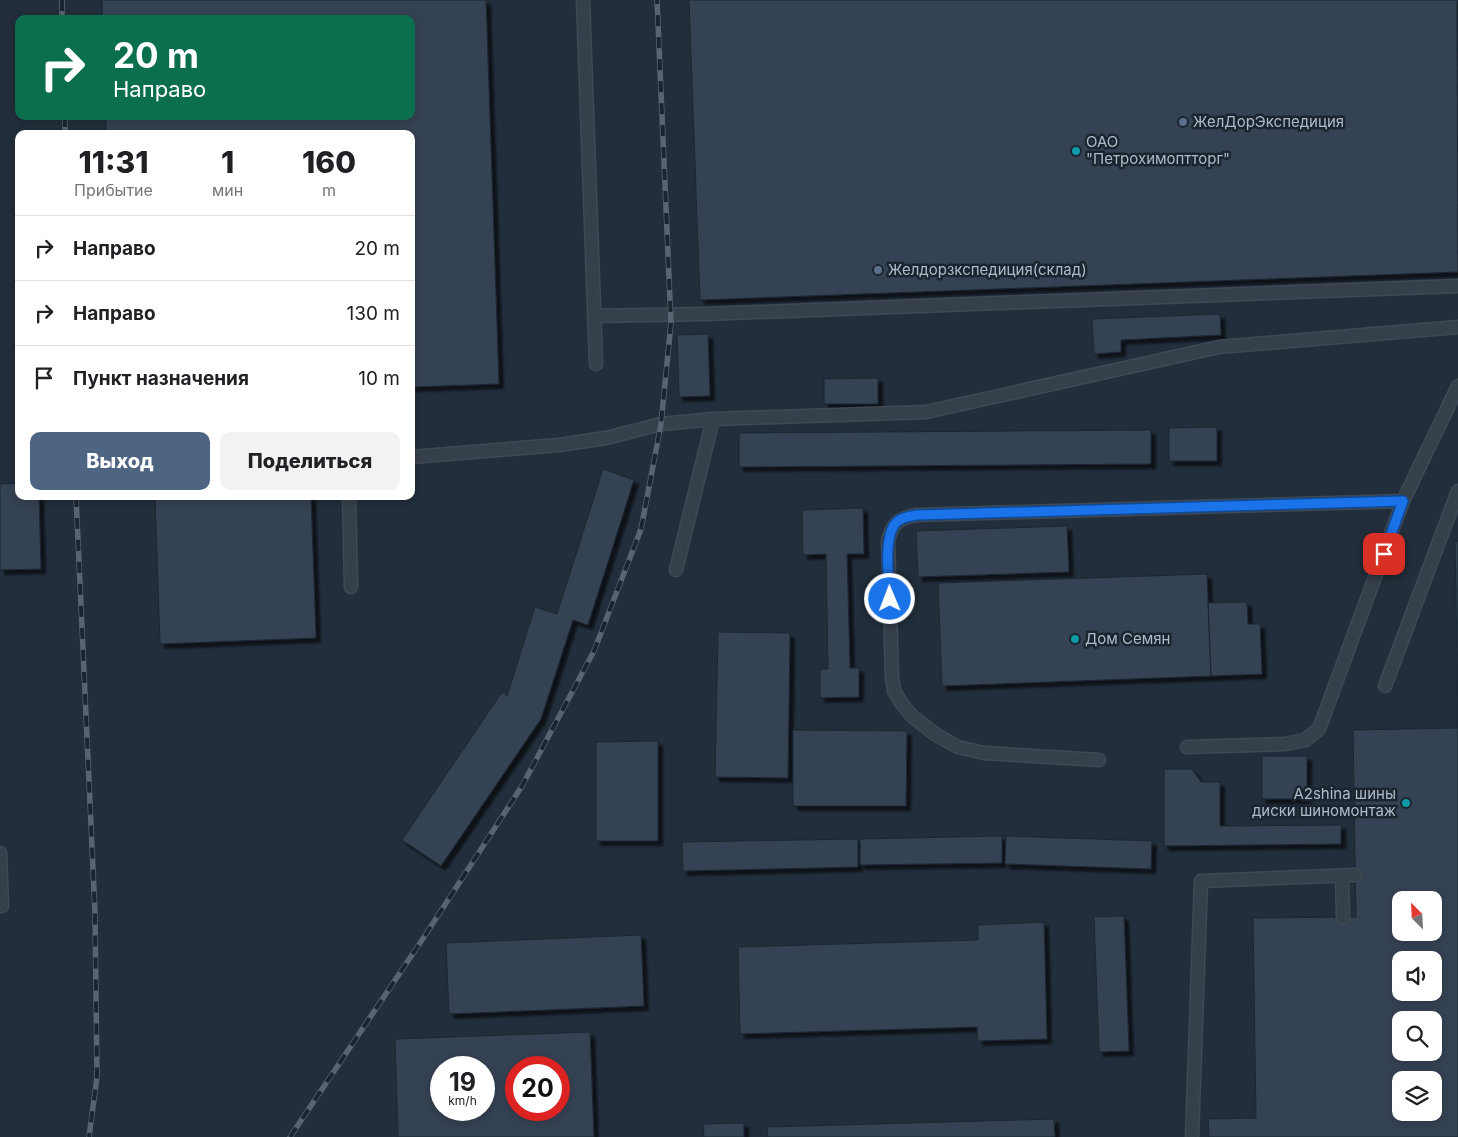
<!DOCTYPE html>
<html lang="ru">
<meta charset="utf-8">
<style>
:root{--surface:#fff;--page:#f2f2f2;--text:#202124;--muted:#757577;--line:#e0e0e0;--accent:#4e6483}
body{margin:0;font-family:Inter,sans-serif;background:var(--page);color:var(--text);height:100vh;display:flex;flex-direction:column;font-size:19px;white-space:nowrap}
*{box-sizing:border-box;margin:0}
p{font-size:16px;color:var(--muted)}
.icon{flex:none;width:28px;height:28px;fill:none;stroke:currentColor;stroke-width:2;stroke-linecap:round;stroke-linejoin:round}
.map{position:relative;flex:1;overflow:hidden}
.details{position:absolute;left:15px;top:130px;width:400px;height:370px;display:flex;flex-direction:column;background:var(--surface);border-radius:10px;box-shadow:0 2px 8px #0003}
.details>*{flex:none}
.hud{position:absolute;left:15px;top:15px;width:400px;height:105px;border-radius:10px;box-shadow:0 2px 8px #0003;background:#0b6e4f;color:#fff;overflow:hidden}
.needle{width:32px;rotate:336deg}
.fabs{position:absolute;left:1392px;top:891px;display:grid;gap:10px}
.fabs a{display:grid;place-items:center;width:50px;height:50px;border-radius:10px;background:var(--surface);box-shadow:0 2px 8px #0003;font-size:25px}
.speed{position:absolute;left:430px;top:1056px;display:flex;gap:10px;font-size:25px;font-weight:700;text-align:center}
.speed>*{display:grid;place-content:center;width:65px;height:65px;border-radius:50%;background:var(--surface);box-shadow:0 2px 8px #0003;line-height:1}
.speed small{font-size:12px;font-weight:400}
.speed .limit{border:8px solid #d22;background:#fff;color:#111}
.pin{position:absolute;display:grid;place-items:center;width:42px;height:42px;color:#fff;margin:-21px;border-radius:10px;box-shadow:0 2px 8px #0006}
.me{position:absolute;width:55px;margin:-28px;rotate:359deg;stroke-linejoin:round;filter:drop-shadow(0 0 4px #0008)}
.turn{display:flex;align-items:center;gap:18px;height:105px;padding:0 15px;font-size:22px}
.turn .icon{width:65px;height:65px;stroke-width:2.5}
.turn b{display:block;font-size:35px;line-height:42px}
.eta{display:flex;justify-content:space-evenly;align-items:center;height:85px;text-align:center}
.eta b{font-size:30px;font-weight:800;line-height:35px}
.cta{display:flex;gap:10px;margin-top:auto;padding:10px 15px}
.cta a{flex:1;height:58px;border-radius:10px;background:var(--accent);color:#fff;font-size:20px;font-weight:800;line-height:58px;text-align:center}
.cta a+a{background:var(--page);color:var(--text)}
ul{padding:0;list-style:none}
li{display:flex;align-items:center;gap:15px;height:65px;padding:0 15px;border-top:1px solid var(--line)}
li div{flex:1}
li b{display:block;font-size:19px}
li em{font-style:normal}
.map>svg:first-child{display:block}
.building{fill:#344252;stroke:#1d2732;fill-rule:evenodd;filter:url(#shadow)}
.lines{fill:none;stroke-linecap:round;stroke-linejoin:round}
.service-casing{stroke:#3f4954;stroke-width:15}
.service{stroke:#36404b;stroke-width:12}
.rail-casing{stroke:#586472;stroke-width:5.5}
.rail{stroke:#1b2530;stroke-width:4;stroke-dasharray:11;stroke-linecap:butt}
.route-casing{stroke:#114b97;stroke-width:12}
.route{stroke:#1a73e8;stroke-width:9}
.service-dot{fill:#5c6f8a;stroke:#1b2530;stroke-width:2}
.culture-dot{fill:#0f9aa8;stroke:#1b2530;stroke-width:2}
.labels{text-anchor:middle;stroke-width:5;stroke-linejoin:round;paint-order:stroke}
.poi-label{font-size:15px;fill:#b1bac7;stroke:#1b2530;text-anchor:start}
</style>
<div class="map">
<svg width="1458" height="1137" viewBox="0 0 1458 1137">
<defs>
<filter id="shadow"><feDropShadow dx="4.5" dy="4.5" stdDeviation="1" flood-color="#0009"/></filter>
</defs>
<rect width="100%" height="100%" fill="#222e3b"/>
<path class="building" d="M102,0H486L499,384L411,387V134H106V116H411V19H102Z
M689,0H1457L1458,272L700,300Z
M1220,314L1221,335L1121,340V352L1094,354L1092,319Z
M708,334L710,396L679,397L677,335Z
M878,378V404H824V379Z
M1217,427V461H1169V428Z
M1151,430V464L739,467V433Z
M603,469L634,480L588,625L573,620L541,719L441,866L402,840L502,692L507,696L535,607L557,614Z
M19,483V496H39L41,569L0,570V484Z
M221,496H311L316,638L160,644L155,499Z
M863,508L864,554H847L850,668H859V697L820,698V669H828L826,554L803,555L802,510Z
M1067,526L1069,572L918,577L916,531Z
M1455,541H1458V1137H1209L1208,1119L1256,1118L1253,918L1356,917L1353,730L1458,728ZM1401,900H1434V932H1401ZM1401,960H1434V992H1401ZM1401,1020H1434V1052H1401ZM1401,1080H1434V1112H1401Z
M1207,574L1211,676L942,686L938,583Z
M1247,602L1248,624H1260L1262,674L1211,676L1208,603Z
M718,632L790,633L788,778L715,777Z
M793,730L907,731L906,806H793Z
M658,741V841H596V742Z
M1262,756H1307V799H1262Z
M1164,769H1192L1201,782H1220V826L1341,825V844L1164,846Z
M1002,836V863L860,865V839Z
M1006,836L1152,841L1151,869L1005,864Z
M858,839V867L683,871L682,842Z
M1124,916L1129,1051L1099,1052L1094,917Z
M1044,922L1047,1039L978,1041L977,1027L740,1034L738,947L978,940V925Z
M641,935L644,1006L449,1014L446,943Z
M590,1032L594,1137H398L395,1039ZM441,1068H484V1110H441ZM516,1068H559V1110H516Z
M1054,1119L1055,1137H768L767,1127Z
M744,1123V1137H704L703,1124Z"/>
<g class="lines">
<defs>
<path id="service" d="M583,0L596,364
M594,316L705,314L1458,286
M411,457L559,445L606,438L661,424L713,419
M349,496L351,587
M676,570L713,419L926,412L1219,347L1458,327
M1385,686L1458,491
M1187,747L1285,744L1305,740L1319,729L1403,501L1458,386
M1099,760L984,753L958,747L935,734L913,717L902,704L894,691L892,677L888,541C893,523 898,518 917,515L1403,501
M0,853L2,906H0
M1342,876L1343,917
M1192,1137L1201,881L1355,875"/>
</defs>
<use href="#service" class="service-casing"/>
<use href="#service" class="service"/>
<defs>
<path id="rail" d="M62,0V19
M65,116V134
M76,496L95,913L97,1077L89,1137
M290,1137L426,934L522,786L594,651L641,529L661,424L671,323L657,0"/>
</defs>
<use href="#rail" class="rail-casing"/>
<use href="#rail" class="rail"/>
</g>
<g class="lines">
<defs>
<path id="route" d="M890,599C889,581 882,533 898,521C903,517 910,516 917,515L1403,501L1384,554"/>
</defs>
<use href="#route" class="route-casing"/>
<use href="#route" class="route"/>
</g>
<g class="service-dot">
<circle cx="1183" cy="122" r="5"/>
<circle cx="878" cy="270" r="5"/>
</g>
<g class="culture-dot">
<circle cx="1076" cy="151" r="5"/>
<circle cx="1075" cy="639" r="5"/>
<circle cx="1406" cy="803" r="5"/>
</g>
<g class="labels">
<g class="poi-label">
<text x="1193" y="127">ЖелДорЭкспедиция</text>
<text x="1086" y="147">ОАО<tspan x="1086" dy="17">"Петрохимоптторг"</tspan></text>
<text x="888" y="275">Желдорзкспедиция(склад)</text>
<text x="1085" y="644">Дом Семян</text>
<text x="1396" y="799" text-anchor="end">A2shina шины<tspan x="1396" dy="17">диски шиномонтаж</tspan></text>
</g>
</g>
</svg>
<div class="fabs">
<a><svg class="needle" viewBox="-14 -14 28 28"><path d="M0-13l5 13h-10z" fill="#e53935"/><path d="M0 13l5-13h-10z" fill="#757577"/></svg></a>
<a><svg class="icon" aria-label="sound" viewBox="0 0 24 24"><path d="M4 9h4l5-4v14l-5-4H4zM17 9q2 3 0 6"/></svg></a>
<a><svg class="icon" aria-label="search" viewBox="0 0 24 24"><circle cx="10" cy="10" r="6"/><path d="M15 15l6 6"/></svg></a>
<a><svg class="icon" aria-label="layers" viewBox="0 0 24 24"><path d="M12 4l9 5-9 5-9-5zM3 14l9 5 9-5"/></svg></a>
</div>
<div class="speed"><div>19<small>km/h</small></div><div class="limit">20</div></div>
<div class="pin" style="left:1384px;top:554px;background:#d93025"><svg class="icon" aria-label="arrive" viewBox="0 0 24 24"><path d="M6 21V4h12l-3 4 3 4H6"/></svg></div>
<svg class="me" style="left:890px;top:599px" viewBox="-20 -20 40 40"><circle r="17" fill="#1a73e8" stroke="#fff" stroke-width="3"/><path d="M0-11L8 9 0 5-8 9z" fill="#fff"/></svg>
<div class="hud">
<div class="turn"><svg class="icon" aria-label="right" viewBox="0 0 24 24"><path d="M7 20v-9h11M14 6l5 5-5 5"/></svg><div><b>20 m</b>Направо</div></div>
</div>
<section class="details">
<div class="eta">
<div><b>11:31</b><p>Прибытие</p></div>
<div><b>1</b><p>мин</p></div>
<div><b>160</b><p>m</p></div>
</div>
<ul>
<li><svg class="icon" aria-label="right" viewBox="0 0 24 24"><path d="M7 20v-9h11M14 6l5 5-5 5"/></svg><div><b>Направо</b></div><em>20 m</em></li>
<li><svg class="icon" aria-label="right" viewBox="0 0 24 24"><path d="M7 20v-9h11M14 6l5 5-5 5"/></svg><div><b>Направо</b></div><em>130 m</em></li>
<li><svg class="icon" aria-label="arrive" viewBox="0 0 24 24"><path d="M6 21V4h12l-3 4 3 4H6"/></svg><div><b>Пункт назначения</b></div><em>10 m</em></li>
</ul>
<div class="cta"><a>Выход</a><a>Поделиться</a></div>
</section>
</div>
